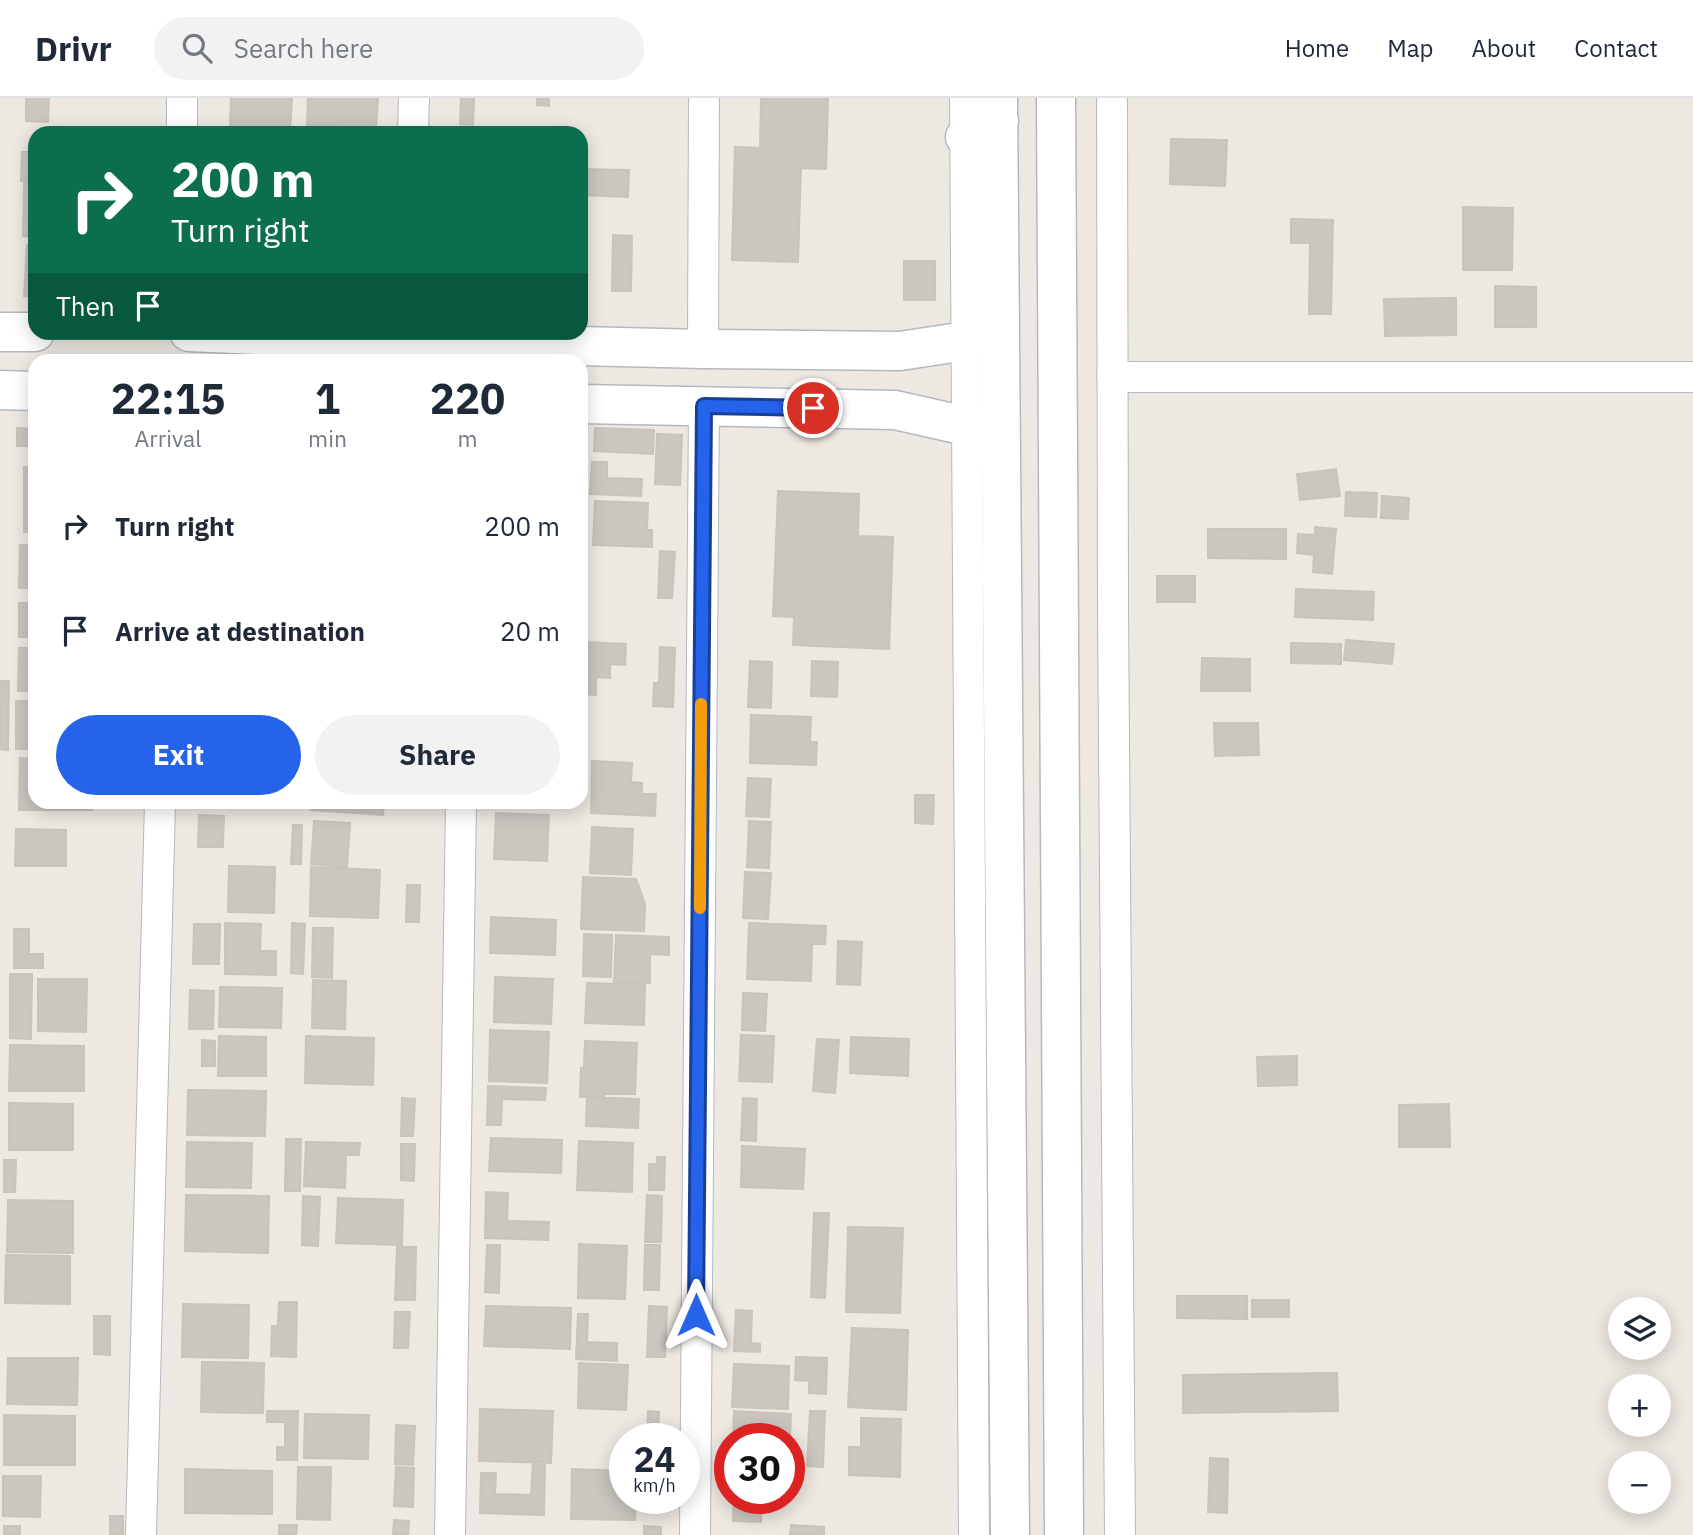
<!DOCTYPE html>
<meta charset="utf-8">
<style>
:root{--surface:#fff;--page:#f2f2f3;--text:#1f2937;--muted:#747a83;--line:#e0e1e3;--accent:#2563eb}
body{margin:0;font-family:"IBM Plex Sans",sans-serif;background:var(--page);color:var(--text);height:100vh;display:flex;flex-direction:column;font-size:26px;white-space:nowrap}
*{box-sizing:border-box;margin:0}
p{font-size:23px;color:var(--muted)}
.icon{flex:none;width:38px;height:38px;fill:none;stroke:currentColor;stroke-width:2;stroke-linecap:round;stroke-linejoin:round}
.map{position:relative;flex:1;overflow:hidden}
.sheet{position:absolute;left:28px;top:256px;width:560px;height:455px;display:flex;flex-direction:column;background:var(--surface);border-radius:21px;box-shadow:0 4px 18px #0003}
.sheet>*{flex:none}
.top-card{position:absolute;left:28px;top:28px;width:560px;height:214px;border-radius:21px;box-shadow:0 4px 18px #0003;background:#0b6e4f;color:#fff;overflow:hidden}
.buttons{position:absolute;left:1608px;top:1199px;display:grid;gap:14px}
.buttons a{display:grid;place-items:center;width:63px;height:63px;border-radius:50%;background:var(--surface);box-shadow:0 4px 18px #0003;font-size:35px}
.speed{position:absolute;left:609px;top:1325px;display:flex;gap:14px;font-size:35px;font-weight:700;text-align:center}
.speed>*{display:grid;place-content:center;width:91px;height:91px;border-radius:50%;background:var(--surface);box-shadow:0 4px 18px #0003;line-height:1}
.speed small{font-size:18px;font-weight:400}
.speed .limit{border:10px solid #d22;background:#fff;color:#111}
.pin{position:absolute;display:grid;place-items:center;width:60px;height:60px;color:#fff;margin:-30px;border:4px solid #fff;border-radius:50%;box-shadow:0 2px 7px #0007}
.me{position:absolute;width:77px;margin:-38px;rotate:0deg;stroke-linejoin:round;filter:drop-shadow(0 0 5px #0008)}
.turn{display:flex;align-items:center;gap:24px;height:147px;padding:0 28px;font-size:32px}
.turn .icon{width:91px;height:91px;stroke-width:2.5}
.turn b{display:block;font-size:49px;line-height:60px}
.then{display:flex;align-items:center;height:66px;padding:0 28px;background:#0003;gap:14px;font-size:26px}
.eta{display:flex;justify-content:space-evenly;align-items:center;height:119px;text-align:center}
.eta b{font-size:42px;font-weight:700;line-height:49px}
.action{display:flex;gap:14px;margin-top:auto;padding:14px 28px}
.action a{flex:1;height:80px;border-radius:42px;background:var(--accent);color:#fff;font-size:28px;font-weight:700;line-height:80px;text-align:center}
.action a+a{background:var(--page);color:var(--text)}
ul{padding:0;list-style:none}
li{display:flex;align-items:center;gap:21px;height:105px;padding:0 28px}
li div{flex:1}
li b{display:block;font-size:26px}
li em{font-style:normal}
header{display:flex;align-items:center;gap:42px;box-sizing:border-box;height:98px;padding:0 35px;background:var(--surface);border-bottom:2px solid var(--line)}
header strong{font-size:33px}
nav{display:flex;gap:38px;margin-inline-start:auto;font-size:24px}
.search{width:490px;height:63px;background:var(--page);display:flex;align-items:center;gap:18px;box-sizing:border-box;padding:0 24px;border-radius:38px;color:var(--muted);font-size:26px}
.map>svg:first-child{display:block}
.building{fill:#cac6c0;stroke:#c9c3bb;stroke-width:2}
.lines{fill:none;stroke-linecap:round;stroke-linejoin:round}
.street-casing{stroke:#b5b8c0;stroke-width:32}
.secondary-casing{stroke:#b5b8c0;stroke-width:41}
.street{stroke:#fff;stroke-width:30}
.secondary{stroke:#fff;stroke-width:38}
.route-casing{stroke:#184099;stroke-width:18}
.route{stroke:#2563eb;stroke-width:12}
.slow{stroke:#f59e0b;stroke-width:12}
</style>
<header>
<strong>Drivr</strong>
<div class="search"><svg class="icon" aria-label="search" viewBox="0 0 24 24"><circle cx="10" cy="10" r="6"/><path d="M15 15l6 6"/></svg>Search here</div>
<nav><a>Home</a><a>Map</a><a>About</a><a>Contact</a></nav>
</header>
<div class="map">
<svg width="1693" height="1437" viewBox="0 0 1693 1437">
<rect width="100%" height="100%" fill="#eee8e2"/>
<path class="building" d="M26,0H49L48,24L26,23Z
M231,0H292L290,32L230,29Z
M308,0H378L376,31L307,27Z
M461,0H474L473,27L460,26Z
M537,0H549V8L537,7Z
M761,0H828L826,71L801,70L798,164L732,162L735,49L760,50Z
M1171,41L1227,42L1225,88L1170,86Z
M22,54H35V83H21Z
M581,71L629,72L628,99L581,97Z
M24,85H35V139L23,138Z
M1463,109L1513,110L1512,172H1463Z
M1291,121L1333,122L1331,216H1309L1310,145H1291Z
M613,137L632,138L631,193H612Z
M27,147L35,148V199L24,198Z
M904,163H935V202H904Z
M1495,188L1536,189V229H1495Z
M1456,200V237L1385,238L1384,201Z
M17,330L35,331V348H17Z
M595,330L654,332L653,356L594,353Z
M581,336H585L584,366H581Z
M657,336L682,337L680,387L655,386Z
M592,364H607V380L642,381L641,398L590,396Z
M24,369H35V434H24Z
M1336,371L1340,398L1300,402L1297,376Z
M778,393L859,396L858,438L893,439L889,551L793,547L794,519L773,518Z
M1346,394L1377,395L1376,419L1345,418Z
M1382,398L1409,400L1408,421L1381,420Z
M595,403L648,405L647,432H652V449L593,447Z
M1315,429L1336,431L1332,476L1313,474L1314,457L1297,455L1298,436L1315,437Z
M1208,431H1286V461L1208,460Z
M20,447H35V490H19Z
M660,453L675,454L672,500H658Z
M581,454H584L582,498H581Z
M1157,478H1195V504H1157Z
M1296,491L1374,494L1373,522L1295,519Z
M19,505H32V539H19Z
M1346,542L1394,546L1392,566L1344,562Z
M585,544L626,546L625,567L610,566V580L596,579V597L583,596Z
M1291,545L1341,546V566L1291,565Z
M660,549L675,550L673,609L653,608L654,585H659Z
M19,550H32L31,593H18Z
M1202,560L1250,561V593H1201Z
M750,563L772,564L771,610L748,609Z
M812,563L838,564L837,599L811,598Z
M0,583H9L8,652L0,651Z
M16,603H34L33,651H16Z
M581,607H584L583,655H581Z
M751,617L811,619L810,644H817L816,667L750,665Z
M1214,625H1258L1259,657L1215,658Z
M20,660L35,661V704H92V712H19Z
M592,663L632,665L631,684L642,685V696H656L655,718L591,715Z
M748,680L771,681L769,719L746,718Z
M915,697H934L933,726L915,725Z
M201,704H273V707L200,706Z
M312,704H384L383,717L311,712Z
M496,715L549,717L547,763L494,761Z
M199,717L224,718L223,749H198Z
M314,723L350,725L347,769L311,766Z
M749,723L771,724L769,770L747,769Z
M293,727H302L301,766H291Z
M592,729L633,731L631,777L590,775Z
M16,731L66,732V768H15Z
M229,768L275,769L274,815L228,814Z
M311,769L380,772L378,820L310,818Z
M745,774L771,775L768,821L743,820Z
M583,779L636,781L645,806L644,833L581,831Z
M407,787H420L419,824H406Z
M491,819L556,822L555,857L490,855Z
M225,825L261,826L260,853H276V877L225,876Z
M292,825L305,826L303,876L291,875Z
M749,825L826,828L825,846H812L811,883L747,881Z
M194,826H220L219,866H193Z
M313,830H333L332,880L312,879Z
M14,831H29V856H43V870H14Z
M584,836L612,837L611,879L583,878Z
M616,837L669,839V857L650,856V885L614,884Z
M838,843L862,844L860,887L837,886Z
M10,876H32L31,941L10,940Z
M495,879L553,881L551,926L494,924Z
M38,881H87L86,934L38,933Z
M313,882L346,883L345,931L312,930Z
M587,885L645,887L644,927L585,925Z
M220,889L282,890L281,930L219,929Z
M190,892L214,893L213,931H189Z
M743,895L767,896L765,933L742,932Z
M490,932L549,934L547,985L489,983Z
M741,937L774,938L772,984L739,983Z
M219,938L266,939V978H218Z
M306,938L374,940L373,987L305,985Z
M851,939L909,941L908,978L850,975Z
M817,941L839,942L835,995L813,993Z
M202,942L215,943V968H202Z
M585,943L637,945L635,996H604V999H580L581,970H584Z
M10,947L84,948V993H9Z
M1297,958V987L1258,988L1257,959Z
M488,988L546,990L545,1002L502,1001L501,1027H487Z
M188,992L266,993L265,1038L187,1037Z
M587,999L639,1001L638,1030L586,1028Z
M402,1000L415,1001L413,1038H401Z
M743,1000L757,1001L756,1043L741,1042Z
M9,1005L73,1006V1052H9Z
M1449,1006L1450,1049H1399V1007Z
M491,1040L562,1042L561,1075L489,1073Z
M286,1041H301L300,1093H285Z
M579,1043L633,1045L632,1094L577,1092Z
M187,1044L252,1045L251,1090L186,1089Z
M306,1044L360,1045L359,1057H346L345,1090L304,1088Z
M401,1046H415L414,1083L401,1082Z
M742,1048L805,1051L803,1091L741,1089Z
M657,1059H665L664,1092H649V1066H657Z
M4,1062H16L15,1094H4Z
M486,1094L508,1095L507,1123L549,1124L548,1142L485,1140Z
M186,1097L269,1098L268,1155L185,1153Z
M647,1097L662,1098L661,1144H645Z
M303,1098L320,1099L318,1148L302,1147Z
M338,1100L403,1102L402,1147L336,1145Z
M8,1102L73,1103V1155L7,1154Z
M814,1115H829L825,1200L811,1199Z
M848,1129L903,1130L900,1215L846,1214Z
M579,1146L627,1148L625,1201L578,1200Z
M487,1147H500L499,1195L485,1194Z
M645,1147H660L659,1192H644Z
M397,1149H416L415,1202H395Z
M6,1157L70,1158V1206L5,1205Z
M1177,1198H1247V1221L1177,1220Z
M1252,1202H1289V1219H1252Z
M279,1204H297L296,1259L271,1258L272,1228H278Z
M183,1206L249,1207L248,1260L182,1259Z
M486,1208L571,1210L570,1251L484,1248Z
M649,1208L667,1209L665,1259H647Z
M736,1212L752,1213L751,1245L760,1246V1254L734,1253Z
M395,1214H410L408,1250H394Z
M578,1216H588L587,1244L617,1245V1263L576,1261Z
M94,1218H110V1257L94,1256Z
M852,1230L908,1232L906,1312L848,1309Z
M796,1259L827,1260L826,1296L809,1295V1283L795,1282Z
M8,1260H78L77,1307L7,1306Z
M202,1264L264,1265L263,1315L201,1314Z
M579,1265L628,1267L626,1312L578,1310Z
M734,1266L789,1268L788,1311L732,1309Z
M1337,1275L1338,1313L1183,1315V1277Z
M480,1311L553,1313L551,1365L479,1363Z
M267,1313H298L297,1362H277V1349H285V1324H267Z
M648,1313L659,1314L658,1340H647Z
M734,1313L791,1316L789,1362V1340H733Z
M810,1313H825L823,1369L807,1368Z
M305,1316L369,1317L368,1361L304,1360Z
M4,1317L75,1318V1367H4Z
M861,1320L901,1321L900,1379L849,1377V1349H861Z
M396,1327L415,1328L413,1367L395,1366Z
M1210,1360L1228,1361L1227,1415L1208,1414Z
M533,1365L545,1366L544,1417L480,1415L481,1375H496L495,1396L531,1397Z
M298,1369H331L330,1422L297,1421Z
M396,1369L414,1370L413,1409L394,1408Z
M185,1371L272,1373V1416L185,1415Z
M572,1371L625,1373V1400H636L635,1422L571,1421Z
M3,1378H41L40,1419L3,1418Z
M734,1400H762L761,1424L733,1423Z
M110,1418H123V1437H110Z
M394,1422L409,1423L408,1437H393Z
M279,1427H297L296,1437H279Z
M791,1427L824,1429V1437H790Z
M4,1428H20V1437H4Z
M644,1428L661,1429V1437H644Z"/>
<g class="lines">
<defs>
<path id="street" d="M965,0L974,1437
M1112,0L1113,511L1120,1437
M182,35V0
M413,35L414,0
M703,251L704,0
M1112,279H1693
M141,1437L160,704
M450,1437L461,704
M695,1437L704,308"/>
<path id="secondary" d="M998,0L1010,1437
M1056,0L1064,1437
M965,39L999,23
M0,234H35
M189,234L411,244L703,251L900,253L966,243
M0,292L35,293
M581,306L895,312L966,328"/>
</defs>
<use href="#street" class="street-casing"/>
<use href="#secondary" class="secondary-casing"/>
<use href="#street" class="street"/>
<use href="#secondary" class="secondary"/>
</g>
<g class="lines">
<defs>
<path id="route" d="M696,1217L704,308L813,310"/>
</defs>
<use href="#route" class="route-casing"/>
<use href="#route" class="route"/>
<path class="slow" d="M700,810L701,606"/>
</g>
</svg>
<div class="buttons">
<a><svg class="icon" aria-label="layers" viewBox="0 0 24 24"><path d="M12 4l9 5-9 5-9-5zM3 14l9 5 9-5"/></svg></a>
<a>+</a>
<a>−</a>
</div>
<div class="speed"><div>24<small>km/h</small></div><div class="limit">30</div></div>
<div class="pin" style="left:813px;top:310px;background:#d93025"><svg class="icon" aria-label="arrive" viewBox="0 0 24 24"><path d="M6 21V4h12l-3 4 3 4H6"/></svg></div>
<svg class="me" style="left:696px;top:1217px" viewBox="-20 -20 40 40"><path d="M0-17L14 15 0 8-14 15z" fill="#2563eb" stroke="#fff" stroke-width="4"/></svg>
<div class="top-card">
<div class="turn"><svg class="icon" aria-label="right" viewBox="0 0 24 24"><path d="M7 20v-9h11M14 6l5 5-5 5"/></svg><div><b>200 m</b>Turn right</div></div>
<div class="then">Then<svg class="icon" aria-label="arrive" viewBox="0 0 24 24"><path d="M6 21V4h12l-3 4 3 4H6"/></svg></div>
</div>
<section class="sheet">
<div class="eta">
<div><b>22:15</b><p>Arrival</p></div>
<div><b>1</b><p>min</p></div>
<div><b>220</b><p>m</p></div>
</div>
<ul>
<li><svg class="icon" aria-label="right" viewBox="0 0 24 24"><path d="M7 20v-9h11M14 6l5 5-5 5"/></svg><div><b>Turn right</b></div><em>200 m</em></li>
<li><svg class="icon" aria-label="arrive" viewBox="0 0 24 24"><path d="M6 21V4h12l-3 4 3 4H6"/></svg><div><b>Arrive at destination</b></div><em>20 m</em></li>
</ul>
<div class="action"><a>Exit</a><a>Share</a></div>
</section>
</div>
